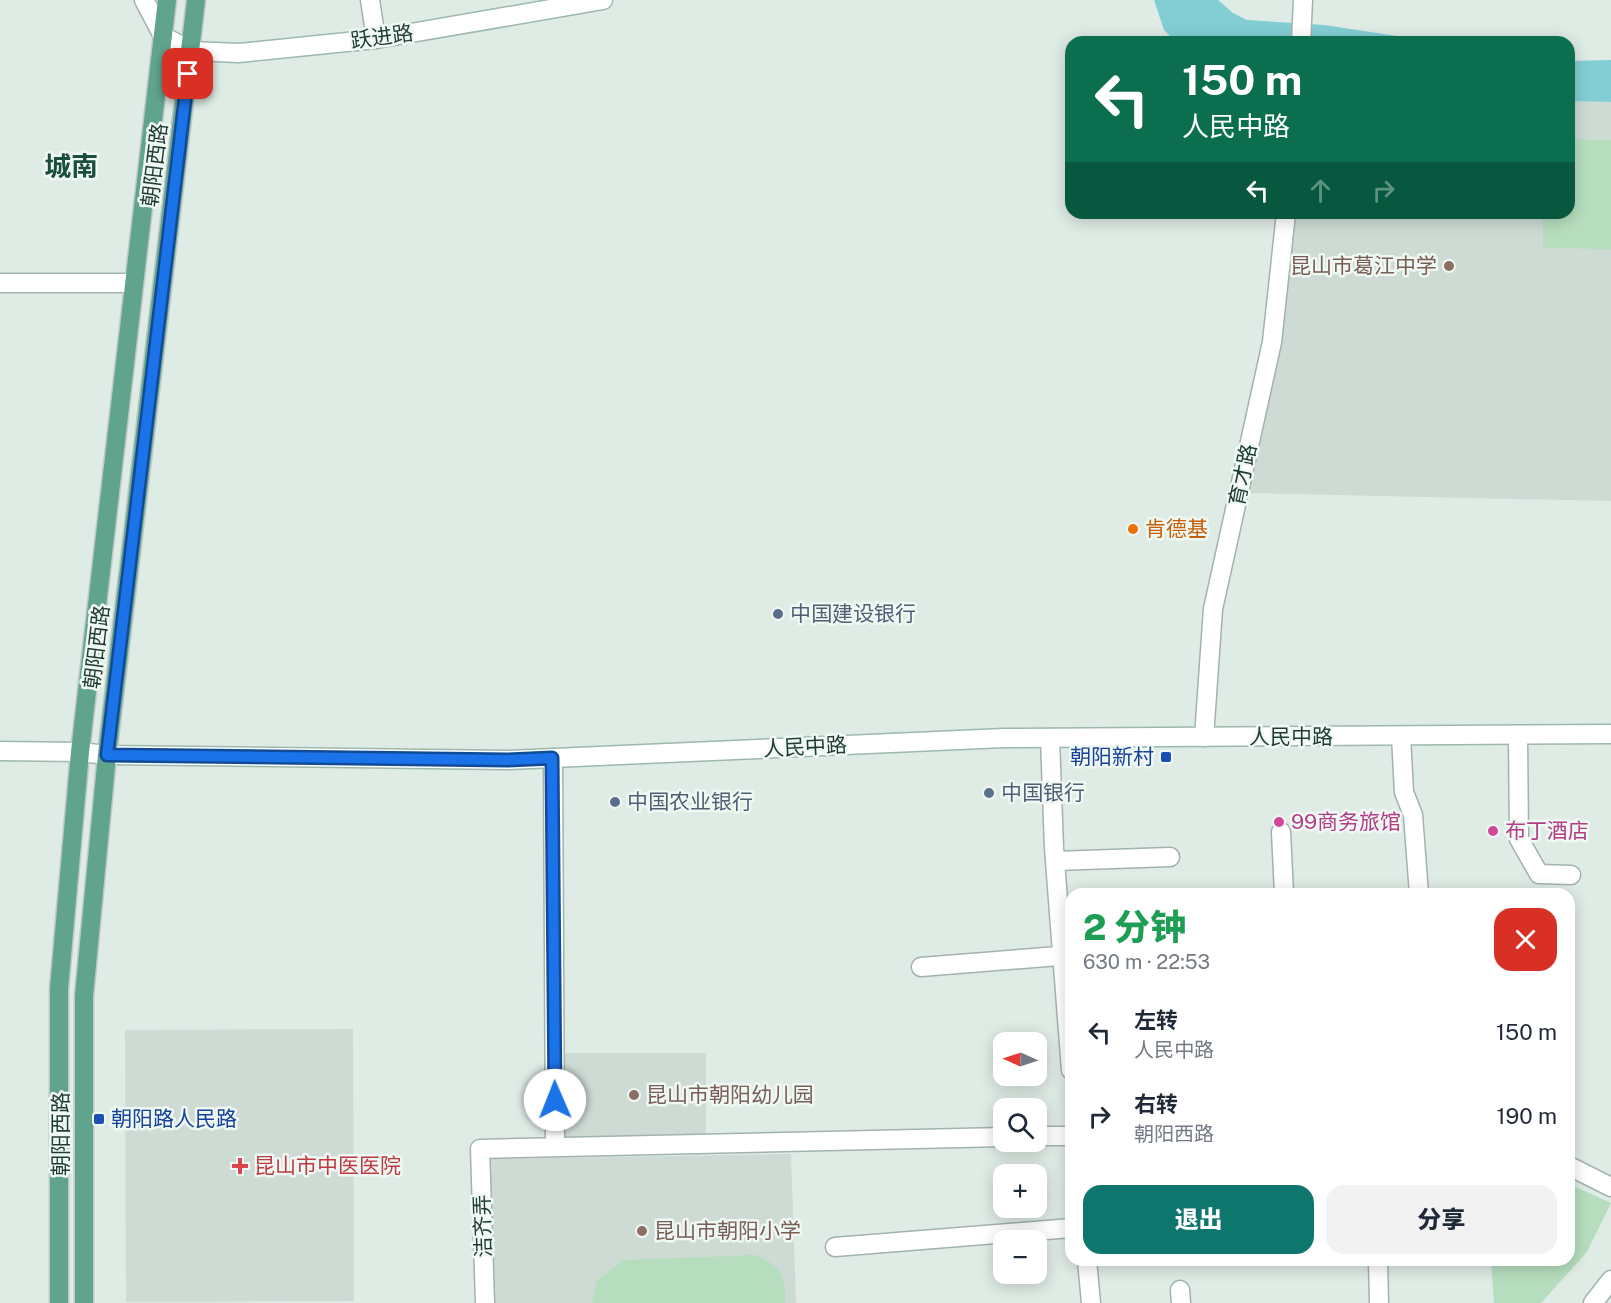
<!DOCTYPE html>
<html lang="zh">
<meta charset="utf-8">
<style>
:root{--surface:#fff;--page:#f2f2f3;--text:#1f2937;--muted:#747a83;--accent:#0f766e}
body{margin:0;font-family:"Public Sans","Noto Sans SC",sans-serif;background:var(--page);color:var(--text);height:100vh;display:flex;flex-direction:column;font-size:22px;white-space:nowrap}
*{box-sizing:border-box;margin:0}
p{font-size:20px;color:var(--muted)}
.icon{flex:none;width:33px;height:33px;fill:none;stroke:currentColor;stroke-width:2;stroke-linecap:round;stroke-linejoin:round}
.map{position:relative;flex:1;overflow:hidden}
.panel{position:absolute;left:1065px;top:888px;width:510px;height:378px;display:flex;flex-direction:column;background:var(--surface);border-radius:18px;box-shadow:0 3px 15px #0003}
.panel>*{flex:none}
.top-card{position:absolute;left:1065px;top:36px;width:510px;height:183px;border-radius:18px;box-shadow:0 3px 15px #0003;background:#0b6e4f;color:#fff;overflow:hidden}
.needle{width:39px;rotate:273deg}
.buttons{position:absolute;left:993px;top:1032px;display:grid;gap:12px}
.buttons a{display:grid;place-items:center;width:54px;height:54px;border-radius:12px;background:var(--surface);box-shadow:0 3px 15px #0003;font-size:30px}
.pin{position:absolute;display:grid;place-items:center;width:51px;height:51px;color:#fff;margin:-26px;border-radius:12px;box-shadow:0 3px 9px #0006}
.me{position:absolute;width:66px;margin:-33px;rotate:359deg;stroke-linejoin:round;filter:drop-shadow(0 0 4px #0008)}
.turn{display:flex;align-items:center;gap:21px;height:126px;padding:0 18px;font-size:27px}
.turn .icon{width:78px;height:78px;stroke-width:2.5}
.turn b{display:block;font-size:42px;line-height:51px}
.lanes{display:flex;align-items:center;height:57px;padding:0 18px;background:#0003;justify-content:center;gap:30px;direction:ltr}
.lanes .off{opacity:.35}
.round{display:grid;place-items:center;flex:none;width:63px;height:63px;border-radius:18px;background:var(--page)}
.headline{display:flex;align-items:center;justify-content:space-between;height:102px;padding:0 18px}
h1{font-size:36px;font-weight:800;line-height:45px;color:#1e9e55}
.cta{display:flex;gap:12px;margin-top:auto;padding:12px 18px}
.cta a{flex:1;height:69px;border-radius:18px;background:var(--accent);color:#fff;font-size:24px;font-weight:800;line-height:69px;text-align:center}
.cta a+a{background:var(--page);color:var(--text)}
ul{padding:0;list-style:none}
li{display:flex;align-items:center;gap:18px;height:84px;padding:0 18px}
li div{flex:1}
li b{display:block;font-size:22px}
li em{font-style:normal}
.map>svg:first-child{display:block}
.built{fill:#cddbd4}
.green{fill:#b6debe}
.water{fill:#83ced4}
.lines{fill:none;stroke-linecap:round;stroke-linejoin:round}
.street-casing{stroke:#a2b3ac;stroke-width:21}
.secondary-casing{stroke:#9db8ac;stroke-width:21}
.primary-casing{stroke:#c0c8c6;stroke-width:21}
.street{stroke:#fff;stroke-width:18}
.secondary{stroke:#fff;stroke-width:18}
.primary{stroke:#61a48d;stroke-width:18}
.route-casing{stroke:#114b97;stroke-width:15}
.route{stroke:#1a73e8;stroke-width:10}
.education-dot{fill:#8d6e63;stroke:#f0f8f3;stroke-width:2}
.food-dot{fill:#e8710a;stroke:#f0f8f3;stroke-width:2}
.service-dot{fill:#5c6f8a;stroke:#f0f8f3;stroke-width:2}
.transit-dot{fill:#1a4fb4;stroke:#f0f8f3;stroke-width:2}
.hotel-dot{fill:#d1479c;stroke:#f0f8f3;stroke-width:2}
.health-dot{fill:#e0444e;stroke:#f0f8f3;stroke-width:2}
.labels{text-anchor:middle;stroke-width:5;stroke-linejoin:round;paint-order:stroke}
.street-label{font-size:21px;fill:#1f3c32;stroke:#f0f8f3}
.education-label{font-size:21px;fill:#785e54;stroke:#f0f8f3;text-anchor:start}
.food-label{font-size:21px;fill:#c56008;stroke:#f0f8f3;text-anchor:start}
.service-label{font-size:21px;fill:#4e5e75;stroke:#f0f8f3;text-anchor:start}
.transit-label{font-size:21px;fill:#164399;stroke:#f0f8f3;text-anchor:end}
.hotel-label{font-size:21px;fill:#b23c85;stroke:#f0f8f3;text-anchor:start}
.health-label{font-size:21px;fill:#be3a42;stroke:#f0f8f3;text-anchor:start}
.district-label{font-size:27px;font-weight:bold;fill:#1a4f3e;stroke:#f0f8f3}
</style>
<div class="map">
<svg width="1611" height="1303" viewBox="0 0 1611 1303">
<rect width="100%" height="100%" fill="#dfebe5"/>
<path class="built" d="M1569,101L1611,102V501L1247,493L1290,213H1569Z
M353,1029L354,1301L126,1302L125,1030Z
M562,1053H706V1137L562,1138Z
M791,1154L796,1303H492L487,1159Z"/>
<path class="green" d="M1569,139L1611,140V249L1543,248V213H1569Z
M1569,1184L1611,1203L1587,1252L1541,1303H1494L1491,1260H1569Z
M756,1255C778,1264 788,1279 785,1303H592L597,1281L623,1260Z"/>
<path class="water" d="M1154,0H1218L1233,13L1247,20L1324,25L1437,42H1176L1164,30Z
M1611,60V102L1569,101V61Z"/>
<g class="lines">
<defs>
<path id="street" d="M144,0L163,36
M370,0L376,39
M1301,42L1303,0
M0,283H133
M1401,736L1404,792L1413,815L1419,894
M1518,736L1519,839L1539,874L1571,875
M1204,737L1213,609L1272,342L1286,213
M1050,738L1054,848L1071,1070
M553,758L555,1146
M1281,832L1284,894
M1055,861L1170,857
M921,967L1071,955
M1036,1136H1071
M1569,1166L1611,1187
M835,1247L1071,1228
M1087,1260L1091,1303
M1378,1260L1379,1303
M1180,1290L1181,1303
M485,1303L480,1149L1004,1137"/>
<path id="secondary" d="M163,36L191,51L239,53L376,39L603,0
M0,751L80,752L107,755L508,760L1004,738L1611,734
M1593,1303L1611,1280"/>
<path id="primary" d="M59,1303V989L80,752L167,0
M84,1303V996L107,755L196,0"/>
</defs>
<use href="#street" class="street-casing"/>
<use href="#secondary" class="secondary-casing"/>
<use href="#primary" class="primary-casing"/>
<use href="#street" class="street"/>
<use href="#secondary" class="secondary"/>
<use href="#primary" class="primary"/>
</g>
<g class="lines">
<defs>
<path id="route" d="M188,74L107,755L508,760L552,758L555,1100"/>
</defs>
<use href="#route" class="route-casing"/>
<use href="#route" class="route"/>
</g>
<g class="education-dot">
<circle cx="1449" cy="266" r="6"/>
<circle cx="634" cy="1095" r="6"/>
<circle cx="642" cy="1231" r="6"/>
</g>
<circle class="food-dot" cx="1133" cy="529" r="6"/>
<g class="service-dot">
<circle cx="778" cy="614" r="6"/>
<circle cx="989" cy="793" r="6"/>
<circle cx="615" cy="802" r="6"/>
</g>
<g class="transit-dot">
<rect x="1160" y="751" width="12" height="12" rx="3"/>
<rect x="93" y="1113" width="12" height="12" rx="3"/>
</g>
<g class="hotel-dot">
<circle cx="1279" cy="822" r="6"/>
<circle cx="1493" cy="831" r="6"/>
</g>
<path class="health-dot" d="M237 1157h6v6h6v6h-6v6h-6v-6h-6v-6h6z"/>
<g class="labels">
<g class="street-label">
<text transform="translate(382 37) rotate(-8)" y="7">跃进路</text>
<text transform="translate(155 165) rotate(-83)" y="7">朝阳西路</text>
<text transform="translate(1243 475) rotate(-78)" y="7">育才路</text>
<text transform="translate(97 647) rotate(-83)" y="7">朝阳西路</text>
<text x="1291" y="744">人民中路</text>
<text transform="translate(805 747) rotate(-3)" y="7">人民中路</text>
<text transform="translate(61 1134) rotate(-90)" y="7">朝阳西路</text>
<text transform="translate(483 1226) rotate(-92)" y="7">洁齐弄</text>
</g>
<g class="education-label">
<text x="1437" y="273" text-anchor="end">昆山市葛江中学</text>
<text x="646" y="1102">昆山市朝阳幼儿园</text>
<text x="654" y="1238">昆山市朝阳小学</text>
</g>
<g class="food-label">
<text x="1145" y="536">肯德基</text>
</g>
<g class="service-label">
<text x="790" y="621">中国建设银行</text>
<text x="1001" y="800">中国银行</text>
<text x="627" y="809">中国农业银行</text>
</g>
<g class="transit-label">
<text x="1154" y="764">朝阳新村</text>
<text x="111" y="1126" text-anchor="start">朝阳路人民路</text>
</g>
<g class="hotel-label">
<text x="1291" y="829">99商务旅馆</text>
<text x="1505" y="838">布丁酒店</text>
</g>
<g class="health-label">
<text x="254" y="1173">昆山市中医医院</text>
</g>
<g class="district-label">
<text x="71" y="176">城南</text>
</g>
</g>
</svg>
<div class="buttons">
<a><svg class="needle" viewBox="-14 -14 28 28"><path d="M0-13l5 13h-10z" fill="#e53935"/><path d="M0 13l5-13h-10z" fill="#747a83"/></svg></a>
<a><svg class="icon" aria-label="search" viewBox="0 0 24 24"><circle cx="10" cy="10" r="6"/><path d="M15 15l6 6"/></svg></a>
<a>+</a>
<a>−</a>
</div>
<div class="pin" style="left:188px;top:74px;background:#d93025"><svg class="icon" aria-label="arrive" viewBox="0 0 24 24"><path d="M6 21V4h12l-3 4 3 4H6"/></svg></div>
<svg class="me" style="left:555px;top:1100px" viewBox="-20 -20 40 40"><circle r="19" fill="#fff"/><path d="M0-13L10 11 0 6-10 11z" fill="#1a73e8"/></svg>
<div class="top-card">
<div class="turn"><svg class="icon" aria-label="left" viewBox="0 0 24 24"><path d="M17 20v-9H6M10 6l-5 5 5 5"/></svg><div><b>150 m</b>人民中路</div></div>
<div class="lanes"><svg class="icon" aria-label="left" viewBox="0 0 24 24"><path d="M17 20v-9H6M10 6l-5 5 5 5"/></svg><svg class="icon off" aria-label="ahead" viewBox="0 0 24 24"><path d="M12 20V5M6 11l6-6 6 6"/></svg><svg class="icon off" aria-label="right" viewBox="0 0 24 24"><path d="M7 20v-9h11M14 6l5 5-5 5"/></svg></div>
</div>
<section class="panel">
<div class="headline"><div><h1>2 分钟</h1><p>630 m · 22:53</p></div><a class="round" style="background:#d93025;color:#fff"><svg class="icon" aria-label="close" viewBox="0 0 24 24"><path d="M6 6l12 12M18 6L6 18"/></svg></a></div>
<ul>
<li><svg class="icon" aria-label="left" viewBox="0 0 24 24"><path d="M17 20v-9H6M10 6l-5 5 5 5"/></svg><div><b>左转</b><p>人民中路</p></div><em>150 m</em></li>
<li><svg class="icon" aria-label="right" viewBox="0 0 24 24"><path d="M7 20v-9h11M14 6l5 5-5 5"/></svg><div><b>右转</b><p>朝阳西路</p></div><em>190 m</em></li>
</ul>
<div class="cta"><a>退出</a><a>分享</a></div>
</section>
</div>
